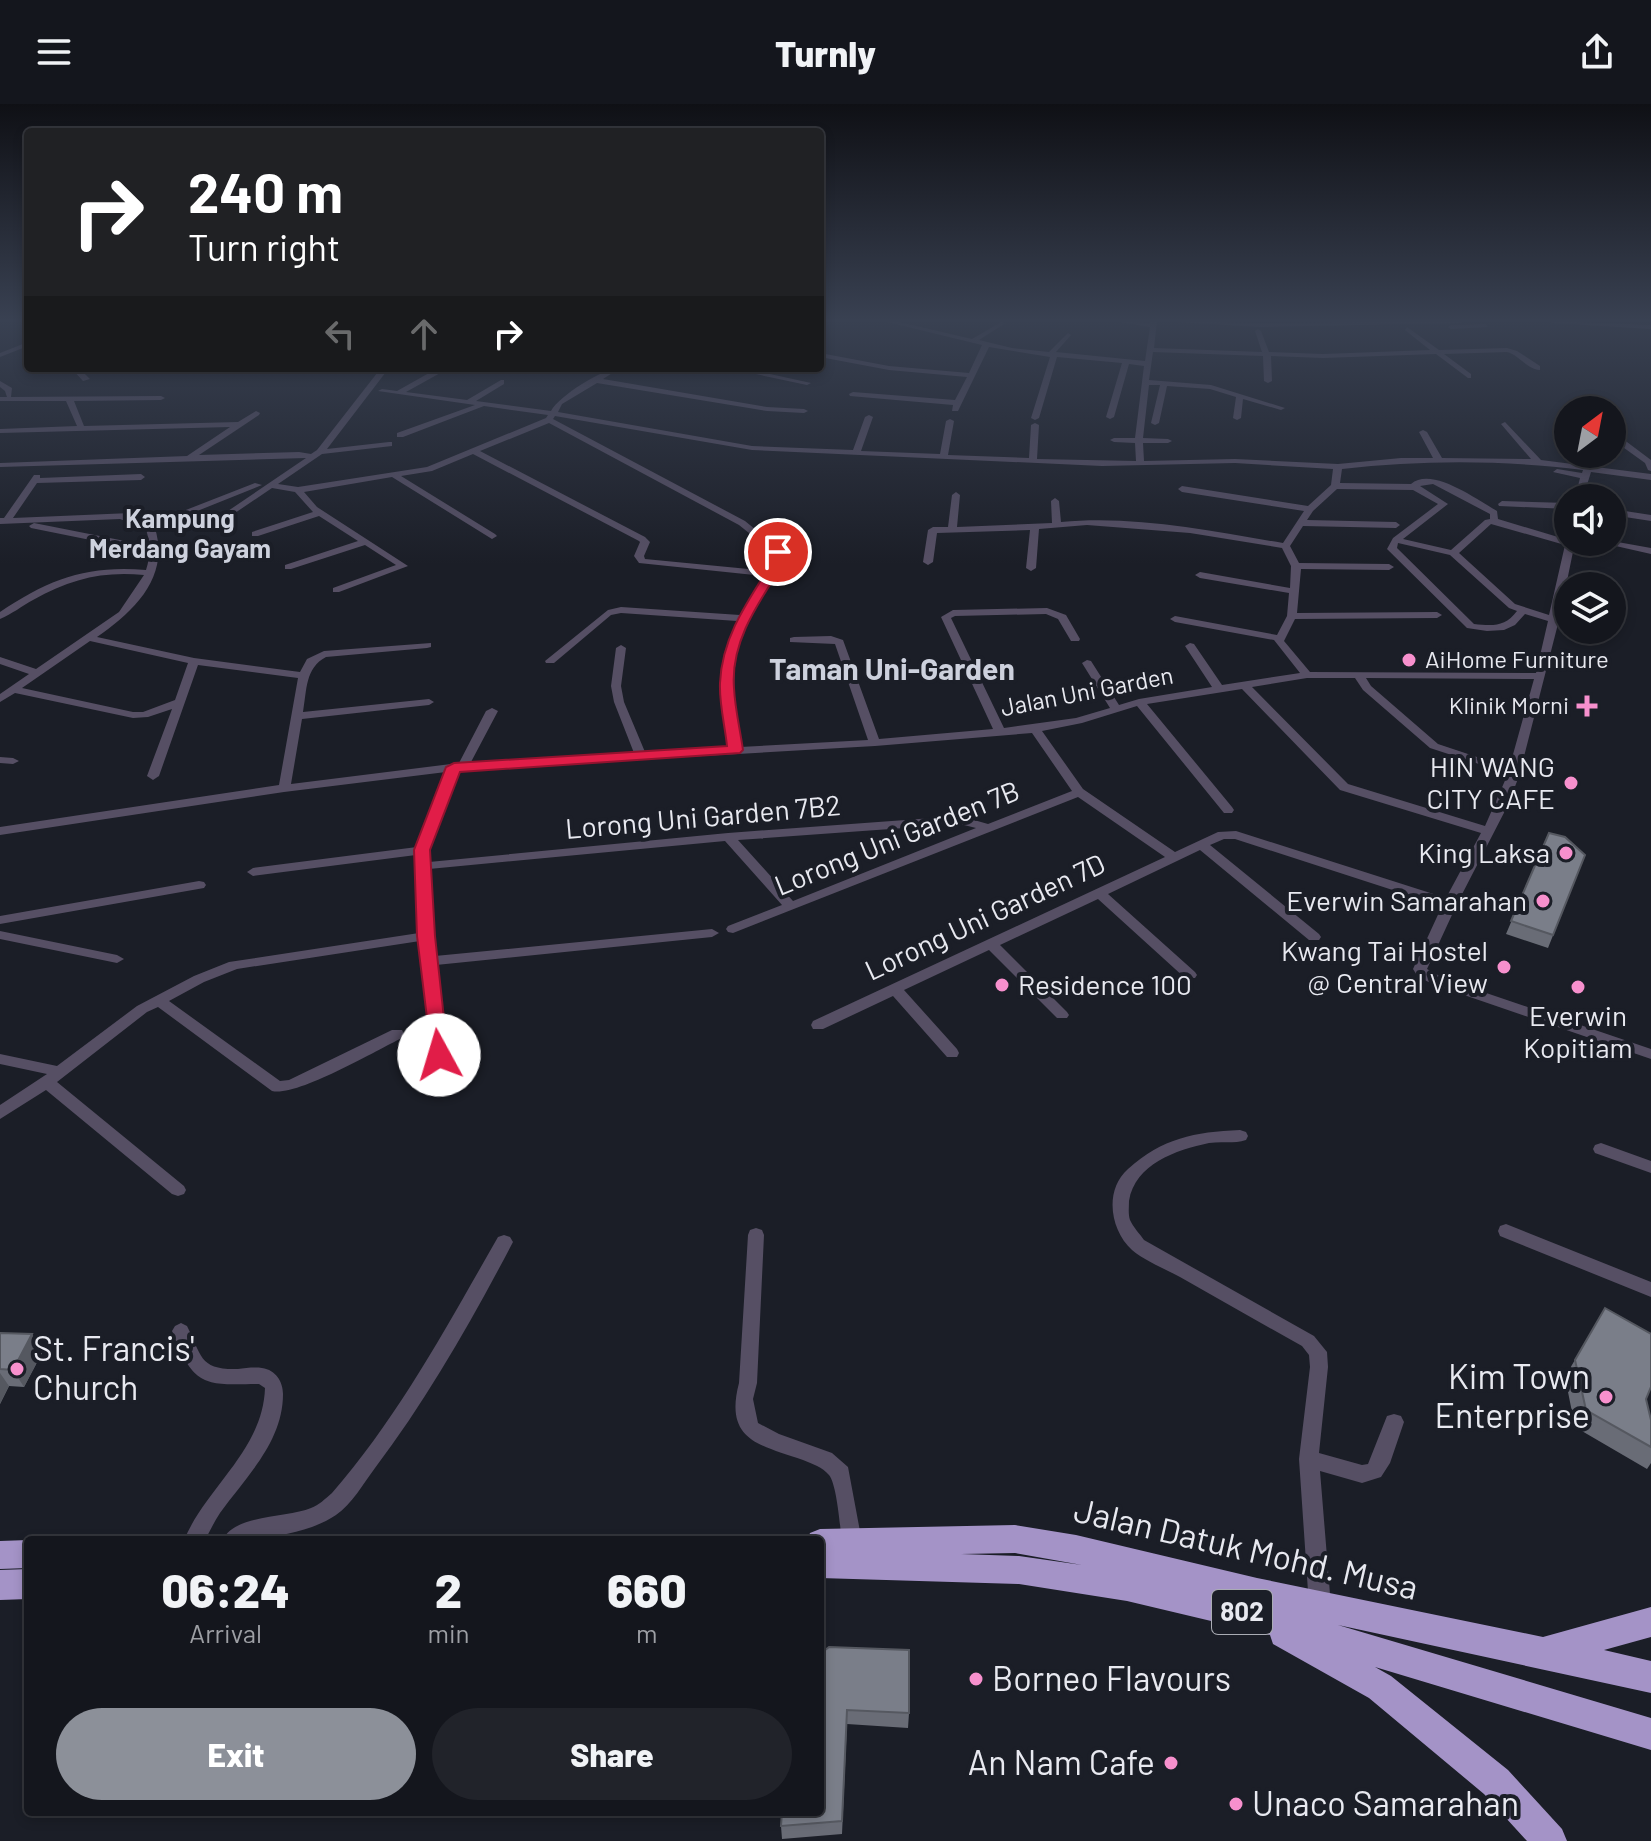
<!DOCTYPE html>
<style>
:root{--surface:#14161d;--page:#21232a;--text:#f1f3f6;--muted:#9d9fa4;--line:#33353b;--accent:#8c9099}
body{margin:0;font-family:Barlow,sans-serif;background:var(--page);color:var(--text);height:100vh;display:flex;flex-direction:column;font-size:30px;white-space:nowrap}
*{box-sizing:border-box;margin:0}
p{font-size:26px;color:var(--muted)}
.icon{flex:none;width:44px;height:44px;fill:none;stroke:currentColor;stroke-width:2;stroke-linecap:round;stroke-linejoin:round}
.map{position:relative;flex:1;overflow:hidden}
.details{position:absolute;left:24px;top:1432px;width:800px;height:280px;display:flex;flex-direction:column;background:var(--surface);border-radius:8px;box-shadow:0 4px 12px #0003,0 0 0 2px var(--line)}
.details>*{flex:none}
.guide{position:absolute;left:24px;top:24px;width:800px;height:244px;border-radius:8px;box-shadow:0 4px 12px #0003,0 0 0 2px var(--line);background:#202124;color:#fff;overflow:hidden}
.needle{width:52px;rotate:32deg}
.controls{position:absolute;left:1554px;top:292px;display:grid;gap:16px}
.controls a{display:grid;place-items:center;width:72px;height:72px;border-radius:50%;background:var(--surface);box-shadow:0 4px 12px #0003,0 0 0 2px var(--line);font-size:40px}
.pin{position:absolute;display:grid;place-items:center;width:68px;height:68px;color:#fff;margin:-34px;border:4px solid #fff;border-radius:50%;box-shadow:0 2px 8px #0007}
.me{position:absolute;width:88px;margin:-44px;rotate:354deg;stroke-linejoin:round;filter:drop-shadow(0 0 6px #0008)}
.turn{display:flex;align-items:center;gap:28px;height:168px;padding:0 32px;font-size:36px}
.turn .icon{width:104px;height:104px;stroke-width:2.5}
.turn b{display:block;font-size:56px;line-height:68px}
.lanes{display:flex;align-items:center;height:76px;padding:0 32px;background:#0003;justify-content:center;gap:40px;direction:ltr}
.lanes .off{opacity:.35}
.eta{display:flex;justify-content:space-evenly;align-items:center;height:136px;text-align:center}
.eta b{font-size:48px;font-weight:800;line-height:56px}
.primary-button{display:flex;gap:16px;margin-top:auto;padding:16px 32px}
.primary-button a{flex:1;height:92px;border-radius:48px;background:var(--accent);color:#fff;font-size:32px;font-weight:800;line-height:92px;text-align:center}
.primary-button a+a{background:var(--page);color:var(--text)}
header{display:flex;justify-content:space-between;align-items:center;height:104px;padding:0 32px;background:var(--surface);font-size:36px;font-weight:800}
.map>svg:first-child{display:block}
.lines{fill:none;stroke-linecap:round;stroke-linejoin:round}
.minor{fill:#564f64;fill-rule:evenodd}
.highway{fill:#a493c7;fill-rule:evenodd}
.wall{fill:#696c76}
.shaded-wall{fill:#555860}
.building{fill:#7a7e89;stroke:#555860;stroke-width:2}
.route{fill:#e11d48;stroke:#92132f;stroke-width:2}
.poi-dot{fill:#f790cd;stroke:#1b1e27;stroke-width:3}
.labels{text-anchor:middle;stroke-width:8;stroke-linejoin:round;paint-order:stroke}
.far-poi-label{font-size:24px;fill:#e8e9f0;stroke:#1b1e27;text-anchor:start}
.far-street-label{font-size:24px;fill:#e8e9f0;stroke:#1b1e27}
.far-quarter-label{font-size:26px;font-weight:bold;fill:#cdd1dd;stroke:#1b1e27}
.shield{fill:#1b1e27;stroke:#aaacb4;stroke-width:2}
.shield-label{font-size:26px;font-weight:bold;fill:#e8e9f0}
.poi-label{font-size:28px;fill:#e8e9f0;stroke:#1b1e27;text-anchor:end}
.street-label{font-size:28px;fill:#e8e9f0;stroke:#1b1e27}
.far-district-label{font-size:30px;font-weight:bold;fill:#cdd1dd;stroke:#1b1e27}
.near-poi-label{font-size:34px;fill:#e8e9f0;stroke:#1b1e27;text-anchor:start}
.near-street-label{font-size:34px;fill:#e8e9f0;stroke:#1b1e27}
</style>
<header><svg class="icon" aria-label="menu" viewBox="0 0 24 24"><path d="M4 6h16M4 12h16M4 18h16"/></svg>Turnly<svg class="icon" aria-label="share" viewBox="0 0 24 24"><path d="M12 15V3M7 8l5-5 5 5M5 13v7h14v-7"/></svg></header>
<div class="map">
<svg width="1651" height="1737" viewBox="0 0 1651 1737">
<rect width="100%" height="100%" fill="#1b1e27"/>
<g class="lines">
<path class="minor" d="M883,217H895L972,235L1003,217L1004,220L979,236L1012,244L1049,248L1068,229L1071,231L1056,248L1145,257L1150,223L1113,217L1150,219L1151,217H1157L1154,244L1262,248L1255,227L1258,225L1261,227L1269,248L1323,250L1430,246L1405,226L1407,223L1439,246L1507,244L1517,247L1540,262V266C1527,265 1519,251 1507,248L1444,250L1471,270V274H1468L1436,250L1323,254L1271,252L1272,277L1268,279L1264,277L1263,252L1153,248L1149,276L1211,281L1285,304L1281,306L1243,295L1241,314L1237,316L1233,314L1236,293L1210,285L1167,282L1159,319L1155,321L1151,319L1160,281H1149L1143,334L1168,335L1172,337L1168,339H1143L1144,357L1235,355L1338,360L1401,354H1433L1419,328L1423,326L1427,328L1442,354L1531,355L1501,320L1505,318L1541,356L1651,370V376L1591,368L1583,394H1575L1580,374L1553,368L1557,365L1582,369L1583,366C1503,356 1422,356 1342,365L1340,379L1411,380C1432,362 1477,396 1497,407L1498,415L1568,436V438H1575L1559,516L1519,672L1508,701L1457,800L1427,865L1445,875L1651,945V955L1435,881L1418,873L1413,865L1442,802L1235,735H1224L1210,741L1319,830L1321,833L1319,836H1309L1200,746L1108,790L1195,868L1197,871L1195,874H1185L1098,795L1000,841L1067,908L1069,911L1067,914H1057L989,846L904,886L957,945L959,949L957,953H947L893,892L823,925H813L811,921L813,917L1165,753L1078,693L733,829L728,828L726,825L728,822L782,801L725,737L429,765L435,852L712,825L719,829L712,833L436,861L446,951L444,955H434L432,951L420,837L237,865L204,878L169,897L280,977L289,976L392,926H402L404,930L402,934C375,947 297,993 272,987L158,903L147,908L57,978L184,1082L186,1086L184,1090L178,1092L172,1090L46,986L0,1015V1001L47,970L0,960V950L57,962L137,902L194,872L229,858L419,829L416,751L253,772L247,768L253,764L417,743L446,668L284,688L0,731V723L279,681L298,574L198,561L159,672L153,676L147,672L172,605L148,613L133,614L15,589L0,598V590L29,570L0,560V553L36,565L119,508L144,471C102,467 71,475 33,496C22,502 12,510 0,515V508C49,475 87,461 146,466C151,451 150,439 146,425L120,415L0,420V414H4L34,371H40V374L141,370L145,373L141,376L37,379L13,414L131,409L135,412L134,414L150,420L255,379L262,381L155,424C170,474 134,507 97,533L194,554L300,568L307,555L324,547L431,539V543L427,544L326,553C305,564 307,586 303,608L429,595L434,598L429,601L302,615L291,680L459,659L486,607L492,604L498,607L471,658L634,649L614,598L611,582L616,544L621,541L626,544L621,582L624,598L645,648L729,644C723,600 718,558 737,517L621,509L611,511L554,559H546L545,557L608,506L621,503L740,511L765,472L639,459L634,452L640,438L639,437L473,350L432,367L401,372L495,430L497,432L492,435L392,373L304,388L317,403L408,462L339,488H333V484L396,461L365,441L291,465H285V461L358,437L319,412L258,432H252V428L313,408L295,388L272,384L232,411L225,409L306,354L0,363V359L187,352L230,323L0,329V325L77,322L66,297H0V293H7L5,287L0,283V277L12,284L11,293L161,292L165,294L161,296L74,297L84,322L238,318L256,307L260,309L259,311L199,351L299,348L311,350L317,346L381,264H389L327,345L389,338H392V342L322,350L278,380L298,383L427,363L546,314L548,311L484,302L403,333H397V329L475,301L378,287L382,285L397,287L438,264H442V268L406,288L467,296L501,276H504V280L476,297L551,307C559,292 603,264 620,264L603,275L767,303L804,305L808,307L804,309L767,307L597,279L562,300L558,308L752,342L853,346L865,313L869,311L873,313L861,347L940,350L946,317L950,315L954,317L948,351L1029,354L1031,321L1035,319L1039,321L1037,355L1136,357L1135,339L1114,338L1110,336L1114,334H1135L1144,262L1129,260L1114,313L1110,315L1106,313L1122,259L1057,253L1039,314L1035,316L1031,314L1050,253L989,243L958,307H952L953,301L850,292L849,290L853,288L955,296L967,273L889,266L820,253V249L889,262L969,269L982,241ZM555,312L752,346L1102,362L1235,359L1333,365L1331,381L1308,402L1182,382L1178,385L1182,388L1304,407L1283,439C1210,427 1135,411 1061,418L1059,397L1055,394L1051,397L1052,419L957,423L960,391L956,388L952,391L948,423H933L928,426L923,458L928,461L933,458L937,429L1030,426L1026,464L1031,467L1036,464L1039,425L1087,421L1190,429L1282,444L1291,462L1290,484L1200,468L1195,471L1200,474L1289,489L1287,512L1277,531L1175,512L1170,515L1175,518L1274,536L1300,569L1222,581L1194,540L1190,539L1185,542L1212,583L1139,595L1119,601L1091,557L1087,556L1082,559L1110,604L1076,614L1004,624L951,514L955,512L1046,510L1058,515L1071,537H1079L1080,535L1066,511L1047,504L953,506L941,513L993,625L879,635L843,536L831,532L794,533L790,534V538L835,540L868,636L740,643C734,599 728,555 749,513C759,492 775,474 786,454L783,448L745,417L553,315ZM549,319L739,421L774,449L776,454L769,467L645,455L644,452L650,438L645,433L480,347ZM1433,380L1490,410V415L1485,416L1451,446L1403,435L1448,400L1420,382ZM1337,385L1413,386L1438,400L1393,434L1387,445L1467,524L1487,527L1504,526L1515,521L1525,510L1548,517L1536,569L1310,568L1284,537L1295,515L1437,514L1442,511L1437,508L1297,509L1301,465L1389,466L1394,463L1389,460L1299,459L1290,442L1303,422L1396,424L1400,421L1396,418L1307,416L1313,407ZM1491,420L1565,441L1549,511L1515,500L1459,449ZM1398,439L1450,451L1509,504L1517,507C1505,523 1493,522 1474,520L1397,444ZM90,537L188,559L175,596L143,608H133L22,584ZM1307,574H1355L1363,586L1430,644L1479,660L1485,657L1483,655L1438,640L1371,582L1366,574L1534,575L1507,672L1485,722L1348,680L1252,583ZM1242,585L1340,686L1481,729L1446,794L1236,727L1218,728L1175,748L1083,685L1042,627L1082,619L1137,602L1224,709H1232L1234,706L1232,703L1147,600ZM1032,629L1072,687L988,720L960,712L728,729L429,758L428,746L459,666L875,642ZM960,720L976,724L793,797L738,736Z
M1159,217L1260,219L1464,217L1461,219L1260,223Z
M1549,217L1651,221V225L1552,219Z
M1486,220L1488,223L1451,225L1448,223L1451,221Z
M28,238V242L0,253V249Z
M71,264H79L90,275L83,277Z
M727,264H742L811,279L807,281Z
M1613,332H1619L1651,356V367L1648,366L1645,359L1613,336Z
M1502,397L1568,399V405L1499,402L1498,400Z
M1612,405L1651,411V417L1612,411Z
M34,419L140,440L145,443L140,446L31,424L29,422Z
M1612,437L1651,444V450L1598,438Z
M0,653L13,654L19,657L13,660L0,659Z
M199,777L204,778L206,781L204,784L0,820V812Z
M0,827L117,851L124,855L117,859L0,835Z
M1240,1026L1246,1028L1248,1032L1246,1036C1234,1040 1221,1037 1209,1039C1176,1046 1135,1060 1129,1097C1129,1103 1128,1110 1130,1116C1133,1123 1140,1130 1144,1136L1314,1232L1327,1248L1328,1263L1319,1349L1362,1361L1368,1360L1387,1312L1394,1310L1401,1312L1404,1318L1390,1359L1381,1373L1362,1379L1320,1367L1331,1502L1327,1509L1320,1512L1313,1509L1309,1502L1299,1355L1310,1263L1309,1251L1302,1242C1261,1219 1220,1196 1180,1173C1165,1165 1145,1157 1132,1146C1110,1126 1104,1086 1128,1065C1163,1034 1194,1028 1240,1026Z
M1601,1039L1651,1057V1069L1595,1049L1593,1045L1595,1041Z
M1506,1120L1651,1178V1193L1500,1132L1498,1127L1500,1122Z
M756,1124L762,1126L764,1131L757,1279L753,1295L758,1319L779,1330L832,1349L848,1363L862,1438L859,1445L852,1448L845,1445L842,1438C840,1423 837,1381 829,1371C822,1363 813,1360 803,1356C759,1341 724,1336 739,1279L748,1131L750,1126Z
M504,1131L510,1133L513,1138C472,1216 428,1294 375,1364C363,1380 352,1400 336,1411C307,1431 257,1436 223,1436C234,1410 288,1414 311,1404C319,1401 325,1395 332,1389C399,1312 447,1222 498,1133Z
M181,1219L187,1222C202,1252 199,1266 238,1265C245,1264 255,1263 262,1264C276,1266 283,1278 283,1290C283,1338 246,1373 220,1409C214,1418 210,1427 205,1436H184C207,1382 263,1346 265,1284L259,1280C203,1281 194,1283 172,1227L175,1222Z"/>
<path class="highway" d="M1015,1421L1076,1431L1257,1474L1543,1533L1651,1503V1533L1604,1546L1651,1557V1589L1338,1521L1651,1614V1646L1375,1563L1391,1572L1508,1666L1562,1725L1567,1737H1527L1484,1690L1369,1594L1273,1540L1270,1531L1127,1497L1019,1480L820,1474V1436H807L810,1429L820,1425ZM1015,1449L1082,1461L1019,1452L961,1450Z
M28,1436V1464L0,1465V1437Z
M28,1465V1495L0,1496V1466Z"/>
</g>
<path class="wall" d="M1549,729L1585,751L1548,844L1506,830Z
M1605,1204L1646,1295L1651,1316V1359L1647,1365L1575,1323L1565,1273Z
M0,1229L32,1230L43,1247L24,1283L9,1282L0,1300Z
M820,1550L909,1609L908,1624L847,1620L842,1730L782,1735L781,1722Z"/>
<path class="shaded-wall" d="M32,1230L43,1247L24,1283L13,1266Z
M0,1269L9,1282L0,1300Z"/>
<path class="building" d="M1549,729L1565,733L1585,751L1553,831L1511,817Z
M1605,1204L1651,1230V1283L1646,1295L1651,1316V1343L1586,1306L1575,1256Z
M0,1229L32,1230L13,1266L0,1265Z
M829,1543L909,1546V1609L847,1606L842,1717L781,1722L782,1708H820V1550Z"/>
<linearGradient id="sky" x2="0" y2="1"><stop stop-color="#0f1015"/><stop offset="0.47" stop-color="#394152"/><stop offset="1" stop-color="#394152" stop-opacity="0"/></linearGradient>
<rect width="1651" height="460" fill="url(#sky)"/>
<path class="route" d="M778,445L782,446L787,454C762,494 730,535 734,584C735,605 740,625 743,646L740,649L460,668L430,746L435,832L448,951L439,957L432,955L417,832L414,746L446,663L454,659L727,642C725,622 719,599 720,579C722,531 750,494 775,454L772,448Z"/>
<g class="poi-dot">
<circle cx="1409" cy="556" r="8"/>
<path d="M1583 590h8v8h8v8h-8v8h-8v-8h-8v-8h8z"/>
<circle cx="1571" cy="679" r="8"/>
<circle cx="1566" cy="749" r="8"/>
<circle cx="1543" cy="797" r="8"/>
<circle cx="1504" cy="863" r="8"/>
<circle cx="1002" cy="881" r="8"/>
<circle cx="1578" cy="883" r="8"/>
<circle cx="17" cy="1265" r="8"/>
<circle cx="1606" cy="1293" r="8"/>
<circle cx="976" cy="1575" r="8"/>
<circle cx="1171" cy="1659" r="8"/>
<circle cx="1236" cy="1700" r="8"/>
</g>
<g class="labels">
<g class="far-poi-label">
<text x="1425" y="564">AiHome Furniture</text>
<text x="1569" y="610" text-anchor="end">Klinik Morni</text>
</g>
<g class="far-street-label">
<text transform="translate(1087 588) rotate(-11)" y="8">Jalan Uni Garden</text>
</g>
<g class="far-quarter-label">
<text x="180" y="424">Kampung<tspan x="180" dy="30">Merdang Gayam</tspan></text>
</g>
<rect class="shield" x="1212" y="1486" width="60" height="44" rx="6"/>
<g class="shield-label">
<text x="1242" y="1517">802</text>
</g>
<g class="poi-label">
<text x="1555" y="673">HIN WANG<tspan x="1555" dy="32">CITY CAFE</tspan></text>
<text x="1550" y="759">King Laksa</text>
<text x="1527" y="807">Everwin Samarahan</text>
<text x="1488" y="857">Kwang Tai Hostel<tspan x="1488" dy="32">@ Central View</tspan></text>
<text x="1018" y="891" text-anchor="start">Residence 100</text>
<text x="1578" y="922" text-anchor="middle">Everwin<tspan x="1578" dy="32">Kopitiam</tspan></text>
</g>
<g class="street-label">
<text transform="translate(703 713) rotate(-5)" y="10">Lorong Uni Garden 7B2</text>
<text transform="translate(897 734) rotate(-22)" y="10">Lorong Uni Garden 7B</text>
<text transform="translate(985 813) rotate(-25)" y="10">Lorong Uni Garden 7D</text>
</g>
<g class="far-district-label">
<text x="892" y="576">Taman Uni-Garden</text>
</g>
<g class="near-poi-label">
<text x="33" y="1257">St. Francis'<tspan x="33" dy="39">Church</tspan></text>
<text x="1590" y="1285" text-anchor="end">Kim Town<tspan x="1590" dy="39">Enterprise</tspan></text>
<text x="992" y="1587">Borneo Flavours</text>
<text x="1155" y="1671" text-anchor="end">An Nam Cafe</text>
<text x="1252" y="1712">Unaco Samarahan</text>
</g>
<g class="near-street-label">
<text transform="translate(1246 1445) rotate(13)" y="12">Jalan Datuk Mohd. Musa</text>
</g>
</g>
</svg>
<div class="controls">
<a><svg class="needle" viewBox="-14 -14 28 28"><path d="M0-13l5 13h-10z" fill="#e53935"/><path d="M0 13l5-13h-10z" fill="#9d9fa4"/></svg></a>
<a><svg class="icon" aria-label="sound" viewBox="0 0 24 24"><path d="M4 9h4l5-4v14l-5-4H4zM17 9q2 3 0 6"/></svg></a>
<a><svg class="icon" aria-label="layers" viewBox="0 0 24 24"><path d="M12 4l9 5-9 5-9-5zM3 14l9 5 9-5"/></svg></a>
</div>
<div class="pin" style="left:778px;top:448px;background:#d93025"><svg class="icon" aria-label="arrive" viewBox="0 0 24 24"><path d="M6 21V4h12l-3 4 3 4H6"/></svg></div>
<svg class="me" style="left:439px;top:951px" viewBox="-20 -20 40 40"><circle r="19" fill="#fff"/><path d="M0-13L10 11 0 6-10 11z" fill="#e11d48"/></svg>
<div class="guide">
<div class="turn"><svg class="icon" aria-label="right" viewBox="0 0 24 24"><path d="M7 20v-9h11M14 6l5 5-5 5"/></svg><div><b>240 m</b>Turn right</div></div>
<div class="lanes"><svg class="icon off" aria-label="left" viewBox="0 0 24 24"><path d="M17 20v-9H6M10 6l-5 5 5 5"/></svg><svg class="icon off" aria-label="ahead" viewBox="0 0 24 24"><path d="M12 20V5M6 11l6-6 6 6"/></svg><svg class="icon" aria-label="right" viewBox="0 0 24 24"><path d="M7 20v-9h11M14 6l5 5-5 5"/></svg></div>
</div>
<section class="details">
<div class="eta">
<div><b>06:24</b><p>Arrival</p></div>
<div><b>2</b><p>min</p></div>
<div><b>660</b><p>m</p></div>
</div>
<div class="primary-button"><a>Exit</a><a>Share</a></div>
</section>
</div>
